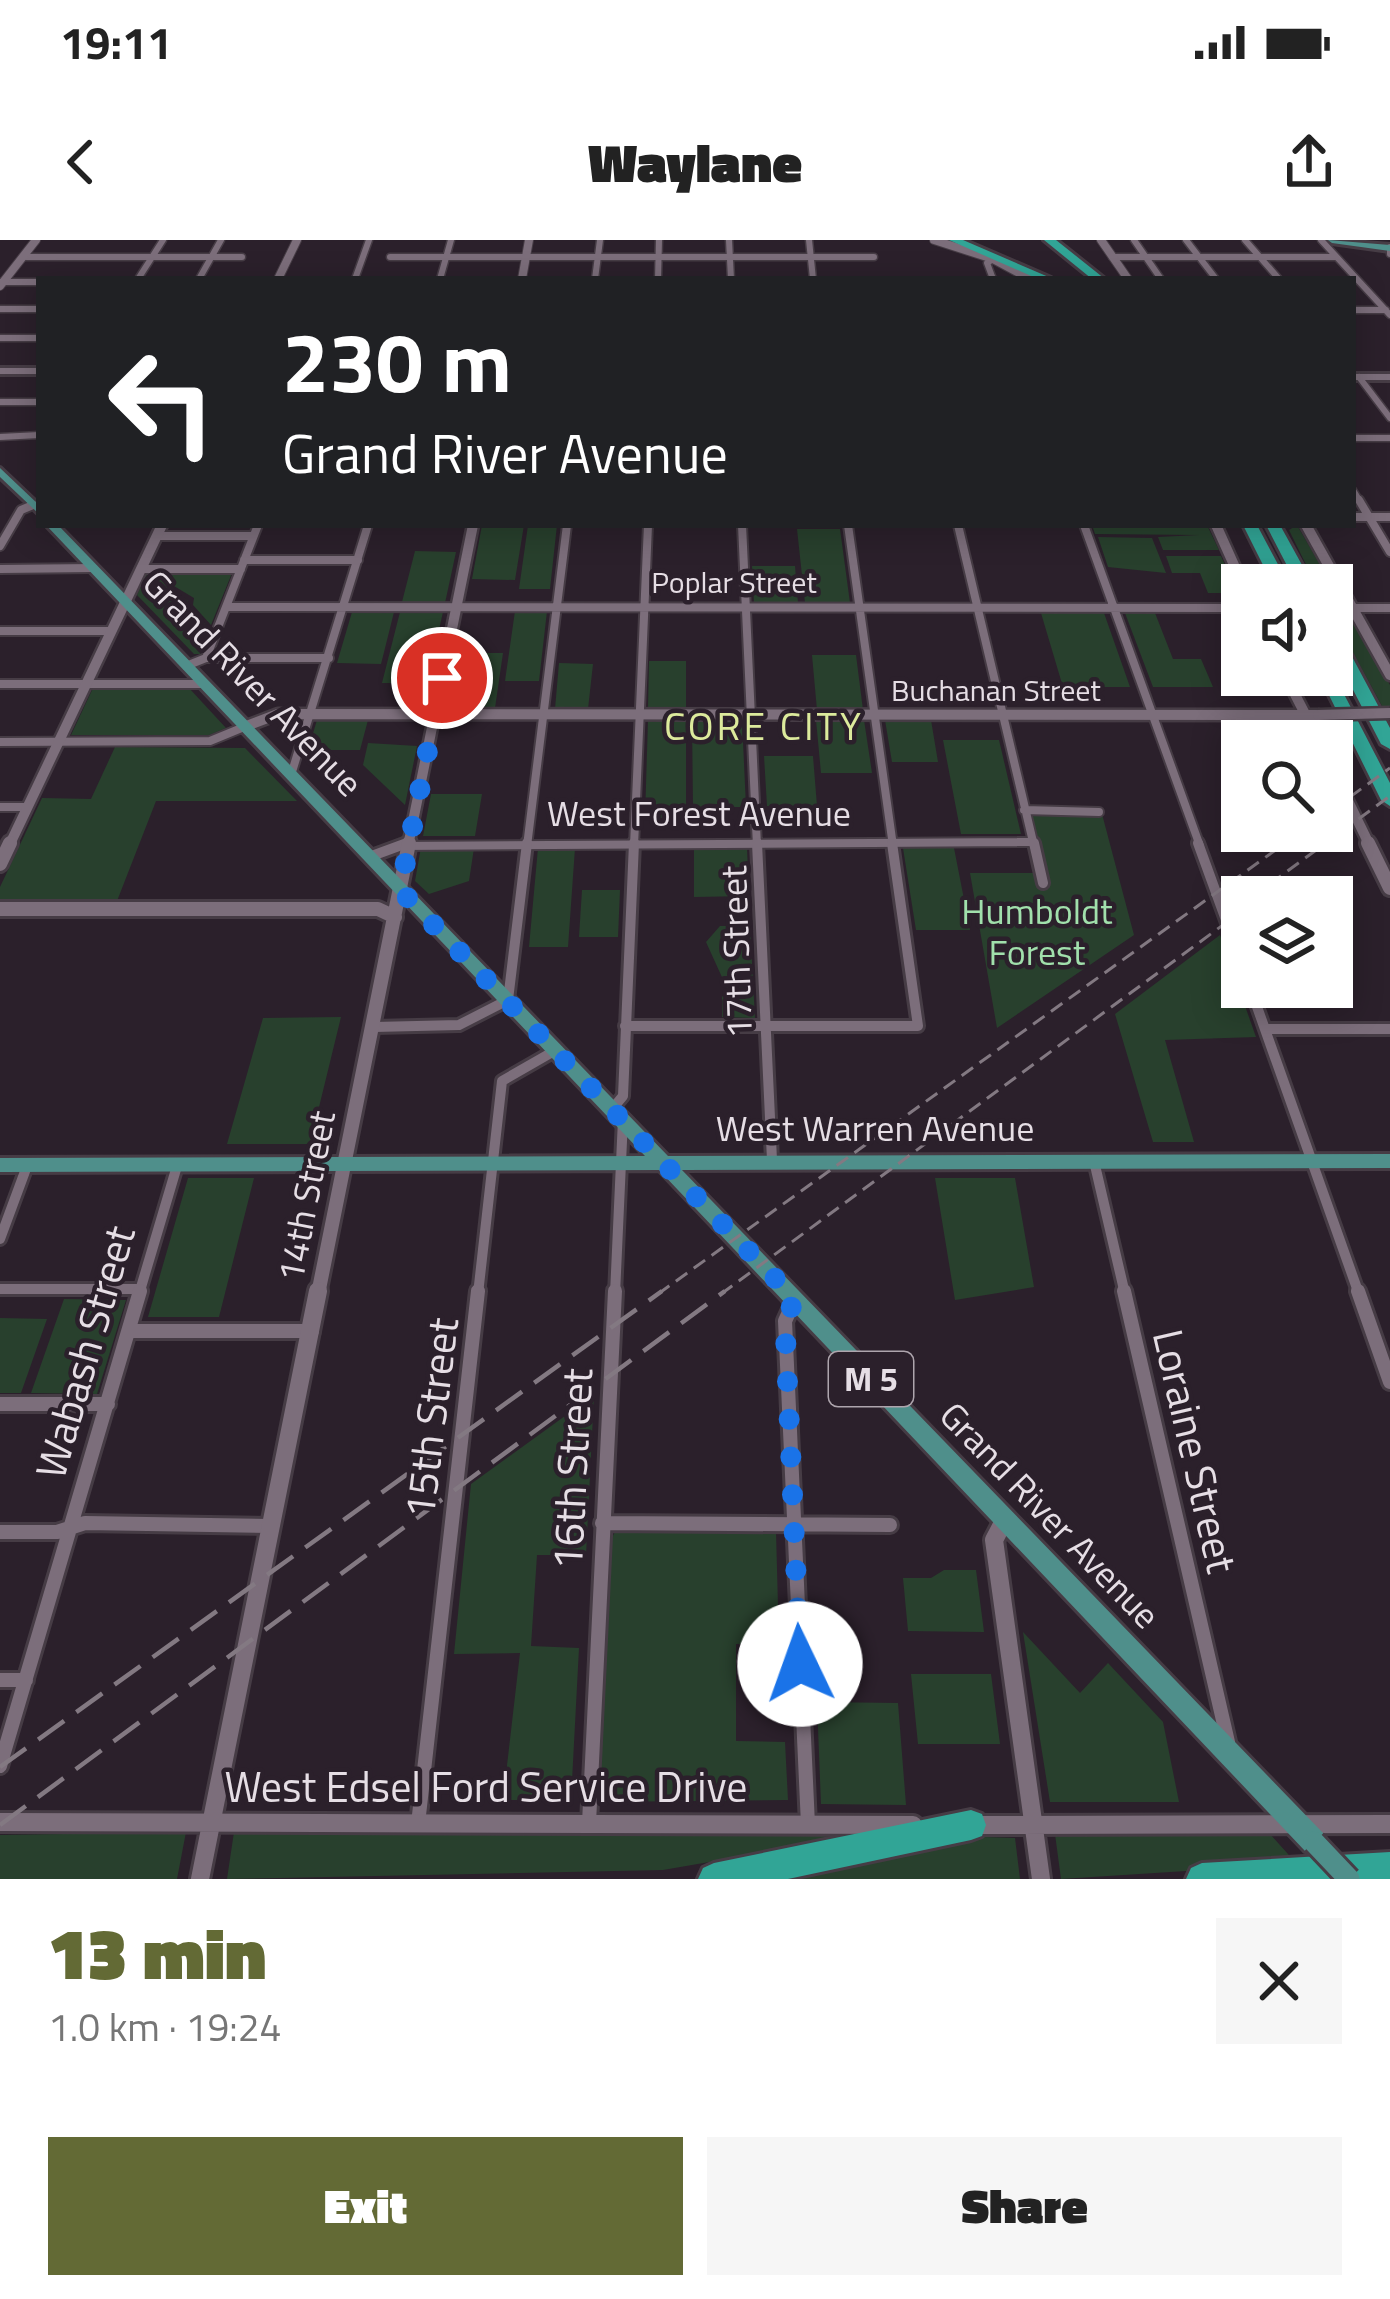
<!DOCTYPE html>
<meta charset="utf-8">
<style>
:root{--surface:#fff;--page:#f6f6f6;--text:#222;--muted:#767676;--accent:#636a35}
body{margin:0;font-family:"Titillium Web",sans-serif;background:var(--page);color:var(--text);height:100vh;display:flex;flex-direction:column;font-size:45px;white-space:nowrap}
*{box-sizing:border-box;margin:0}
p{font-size:39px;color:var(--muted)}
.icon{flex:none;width:66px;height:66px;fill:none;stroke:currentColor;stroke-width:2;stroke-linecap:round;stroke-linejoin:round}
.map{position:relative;height:1639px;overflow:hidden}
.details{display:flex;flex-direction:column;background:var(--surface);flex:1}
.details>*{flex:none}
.banner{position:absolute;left:36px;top:36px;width:1320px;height:252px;border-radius:0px;box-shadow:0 6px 30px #0003;background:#202124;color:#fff;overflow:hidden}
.controls{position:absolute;left:1221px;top:324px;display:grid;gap:24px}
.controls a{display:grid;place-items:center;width:132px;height:132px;border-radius:0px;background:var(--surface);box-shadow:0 6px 30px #0003;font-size:60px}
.pin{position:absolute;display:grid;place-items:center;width:102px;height:102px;color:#fff;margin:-51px;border:6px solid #fff;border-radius:50%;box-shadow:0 3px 12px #0007}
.me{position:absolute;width:132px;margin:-66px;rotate:357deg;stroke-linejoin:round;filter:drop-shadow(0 0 9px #0008)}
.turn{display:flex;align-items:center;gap:42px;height:252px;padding:0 48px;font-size:54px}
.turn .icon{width:156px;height:156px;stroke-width:2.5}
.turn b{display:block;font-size:84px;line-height:102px}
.round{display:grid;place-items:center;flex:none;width:126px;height:126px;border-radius:0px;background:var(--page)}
.summary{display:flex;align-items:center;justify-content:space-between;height:204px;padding:0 48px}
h1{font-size:72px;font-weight:800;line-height:90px;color:var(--accent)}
.action{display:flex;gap:24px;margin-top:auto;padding:24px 48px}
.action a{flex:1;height:138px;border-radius:0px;background:var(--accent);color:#fff;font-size:48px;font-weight:800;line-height:138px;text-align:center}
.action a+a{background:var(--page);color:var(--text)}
.status{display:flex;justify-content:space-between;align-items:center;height:84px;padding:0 60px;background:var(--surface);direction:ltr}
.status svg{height:33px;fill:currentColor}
header{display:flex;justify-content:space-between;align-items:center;height:156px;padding:0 48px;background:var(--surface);font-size:54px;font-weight:800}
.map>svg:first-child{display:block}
.green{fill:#28402d}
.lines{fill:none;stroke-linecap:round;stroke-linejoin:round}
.minor-far3-casing{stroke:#463c45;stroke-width:9}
.minor-far2-casing{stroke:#463c45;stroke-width:12}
.minor-far1-casing{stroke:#463c45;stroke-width:16}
.minor-casing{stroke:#463c45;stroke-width:20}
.tertiary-far3-casing{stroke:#463c45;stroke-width:10}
.tertiary-far2-casing{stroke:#463c45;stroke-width:15}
.tertiary-far1-casing{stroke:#463c45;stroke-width:20}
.tertiary-casing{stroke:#463c45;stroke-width:24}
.secondary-casing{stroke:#463c45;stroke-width:6}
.primary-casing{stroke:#463c45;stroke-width:6}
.motorway-casing{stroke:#463c45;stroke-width:6}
.minor-far3{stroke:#7c6e7b;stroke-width:6}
.minor-far2{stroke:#7c6e7b;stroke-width:8}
.minor-far1{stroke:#7c6e7b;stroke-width:10}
.minor{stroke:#7c6e7b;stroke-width:14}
.tertiary-far3{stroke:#7c6e7b;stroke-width:8}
.tertiary-far2{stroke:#7c6e7b;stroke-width:10}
.tertiary-far1{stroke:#7c6e7b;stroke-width:14}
.tertiary{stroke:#7c6e7b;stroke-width:18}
.secondary{fill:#7c6e7b;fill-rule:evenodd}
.primary{fill:#4f8f8b;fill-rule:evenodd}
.motorway{fill:#31a596;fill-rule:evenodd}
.rail-far1{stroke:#837982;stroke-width:3;stroke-dasharray:14 8;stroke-linecap:butt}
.rail{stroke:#837982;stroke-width:4.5;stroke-dasharray:32 15;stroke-linecap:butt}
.tertiary-bridge-casing{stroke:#463c45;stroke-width:15;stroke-linecap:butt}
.primary-bridge-casing{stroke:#463c45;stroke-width:27;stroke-linecap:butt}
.tertiary-bridge{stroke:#7c6e7b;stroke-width:10}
.primary-bridge{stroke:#4f8f8b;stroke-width:21}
.route{stroke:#1a73e8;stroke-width:21;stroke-dasharray:0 37.8}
.labels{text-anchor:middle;stroke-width:9;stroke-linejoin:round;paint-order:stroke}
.far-street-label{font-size:30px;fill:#e6dee5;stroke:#2b202b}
.shield{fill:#2b202b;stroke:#aea5ad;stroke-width:3}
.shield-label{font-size:33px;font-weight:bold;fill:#e6dee5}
.street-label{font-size:36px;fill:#e6dee5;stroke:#2b202b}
.park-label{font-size:36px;fill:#a1e0ac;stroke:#2b202b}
.neighbourhood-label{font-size:39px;letter-spacing:3px;fill:#dcea9c;stroke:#2b202b}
.near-street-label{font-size:42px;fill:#e6dee5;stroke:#2b202b}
</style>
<div class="status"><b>19:11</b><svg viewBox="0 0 49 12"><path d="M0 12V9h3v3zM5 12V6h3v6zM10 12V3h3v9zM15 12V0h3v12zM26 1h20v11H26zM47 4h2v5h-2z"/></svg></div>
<header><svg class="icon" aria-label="back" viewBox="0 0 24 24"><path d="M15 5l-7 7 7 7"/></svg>Waylane<svg class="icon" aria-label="share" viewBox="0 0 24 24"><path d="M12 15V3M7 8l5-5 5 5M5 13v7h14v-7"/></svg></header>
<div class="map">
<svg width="1390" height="1639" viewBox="0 0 1390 1639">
<rect width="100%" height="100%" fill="#2b202b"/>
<path class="green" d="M482,285H524L515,340L472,339Z
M528,285H557L550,349H519Z
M1092,285H1207L1219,310H1163L1158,297L1199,295L1095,294Z
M1297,285L1390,445V466H1382L1332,374V345H1316L1289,290Z
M797,289H840L850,363H805Z
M1098,297L1152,298L1166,333L1108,327Z
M415,311L456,312L445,363L402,362Z
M1166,316H1221L1238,353H1208L1200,333H1172Z
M752,326H795L798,363H754Z
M147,332L168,333L166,345L188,361L189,369L210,389L200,414H194L137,355Z
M173,333H232L211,385L193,365L194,358L169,343Z
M515,371H547L539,441H505Z
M352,372H394L381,424L337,423Z
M400,372H443L427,443H382Z
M1041,373H1104L1130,447H1063Z
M1125,373H1155L1173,419H1201L1213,447H1153Z
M458,413H503L495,468H448Z
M812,415H856L863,470H817Z
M649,421H686V468H648Z
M559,423L593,424L588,469H555Z
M93,448H189L226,488L209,495H71Z
M317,480H368L360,510H308Z
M648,480H686V578H645Z
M692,480H742L746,567H693Z
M816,480H864L872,533H821Z
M885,480H931L938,522H892Z
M943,500H999L1021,594H961Z
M368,503L417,506L405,565L363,525Z
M115,507L245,508L297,561H156L117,661H0V647L42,558L91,559Z
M764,516H813L817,566H767Z
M431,554H482L475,596H423Z
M1028,573L1102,574L1134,695L997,788L970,633H1040Z
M421,607L474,608L469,641L429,654L415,641Z
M538,608H575L568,707H529Z
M694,608H747L749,656L694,657Z
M903,608H954L970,690H916Z
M582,650H620L618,697H579Z
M720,686H750L755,778L722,777V756L731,757L706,702Z
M1220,695L1256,797L1165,800L1194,902H1153L1115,774Z
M341,777L310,904H227L263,778Z
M188,938H254L219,1077H148Z
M935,938H1015L1034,1047L955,1060Z
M64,1059L126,1060L97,1154L31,1153Z
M0,1078L47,1079L21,1153H0Z
M594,1155L586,1315H537L531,1406L579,1408L571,1560H503L520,1413L454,1414L471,1244Z
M623,1291L776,1292L779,1403L736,1404V1501L785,1502L788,1560L598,1562L609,1303L615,1292Z
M944,1330H976L984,1392L908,1391L903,1338H931Z
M1023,1392L1080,1453L1108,1423L1163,1482L1179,1562H1050Z
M911,1434H991L1000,1504H918Z
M817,1462L898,1463L906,1565L821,1564Z
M186,1592L177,1639H0V1595Z
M234,1592H883L663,1630L227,1639Z
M1269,1593L1297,1624L1061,1639L1055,1594Z
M983,1597L1015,1598L1020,1639H740L941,1600Z"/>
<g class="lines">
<defs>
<path id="minor-far3" d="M729,0L731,39
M809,0L813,39
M1134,0L1161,39
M1186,0L1216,39
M1245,0L1279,39
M1321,0L1390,75
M1390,7V14
M23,17H242
M390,17H874
M1112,17H1335
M993,19L987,23L993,39
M138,39L163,0
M199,39L221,0
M355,39L369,0
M440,39L451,0
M595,39L600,0
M658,39L659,0
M0,42H39
M0,69H39
M1353,70H1386
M0,98H39
M1359,137L1390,178
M0,162H39
M0,197L39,195
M1353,198H1390
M1353,250L1361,263"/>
<path id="minor-far2" d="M1359,260L1390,312
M1353,277H1390
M742,285L757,606
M848,285L893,606
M958,285L1034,606
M1084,285L1200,606
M157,296H253
M0,306L21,270L33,265
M244,320H358
M0,329L93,328
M141,329H241
M226,367L1242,368
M1353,368H1390
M0,391H111
M206,418H329
M186,426L206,418L258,285
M0,444H204
M0,502L210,501L244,487
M291,535L368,285
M0,567H27
M1024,570L1099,572
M399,606L1032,602
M527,606L567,285
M634,606L648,285"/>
<path id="minor-far1" d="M757,603L772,920
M1034,603L1043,643
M1198,603L1242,724
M369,617L407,603
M1250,747L1359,1054
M625,786H918L892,603
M374,787L459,785L508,760L527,603
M1265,789H1390
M613,868L623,856L634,603
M1094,921L1125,1054
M0,999L27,926
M0,1049H141
M139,1054L177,926
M478,1054L502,841L556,810
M615,1054L623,879"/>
<path id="minor" d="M1124,1051L1228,1502
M1358,1051L1390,1142
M795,1059L785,1081L808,1585
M129,1091H312
M0,1164H108
M602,1283L890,1285
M0,1292H57L85,1283L271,1286
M0,1440H26
M0,1526L140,1051
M589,1583L615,1051
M418,1584L478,1051"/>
<path id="tertiary-far3" d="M934,0L993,19L1030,39
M1101,0L1128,39
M278,39L297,0
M522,39L529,0
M0,46L36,0"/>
<path id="tertiary-far2" d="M1216,285L1243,345
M1306,285L1390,435
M1285,435L1319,501
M244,487L278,474L1318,475
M1332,528L1370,606
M9,606L162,285
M408,606L473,285"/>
<path id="tertiary-far1" d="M1368,603L1390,648
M0,624L10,603
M0,669H378L395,677
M318,1054L409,603"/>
<path id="tertiary" d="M1005,1279L994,1300L1041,1639
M0,1582L913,1585
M971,1585L1390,1584
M200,1639L318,1051"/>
<path id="secondary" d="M0,128H39V134H0Z
M1353,134H1390V140H1353Z"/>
<path id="primary" d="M1328,0L1390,5V11L1332,3Z
M0,228L39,265V274L0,237Z
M46,285H58L668,916L1390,914V928L682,930L1323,1593L1326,1602L1323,1611L1314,1614L1305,1611L659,930L0,932V918L645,916Z"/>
<path id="motorway" d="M949,0H963L1051,38L1038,39Z
M1044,0H1056L1105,39H1092Z
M1243,285H1257L1289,345H1273Z
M1266,285H1280L1313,345H1297Z
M1332,389L1340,394L1390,488V509L1381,504L1332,409Z
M1332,431L1390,543V566L1381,560L1319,435H1332Z
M971,1570L982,1574L986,1585L982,1596L971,1600L788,1639H698L703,1628L714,1623Z
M1390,1612V1639H1186L1191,1628L1202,1623Z"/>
</defs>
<use href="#minor-far3" class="minor-far3-casing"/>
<use href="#minor-far2" class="minor-far2-casing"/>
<use href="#minor-far1" class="minor-far1-casing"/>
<use href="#minor" class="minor-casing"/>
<use href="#tertiary-far3" class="tertiary-far3-casing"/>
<use href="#tertiary-far2" class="tertiary-far2-casing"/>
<use href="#tertiary-far1" class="tertiary-far1-casing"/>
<use href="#tertiary" class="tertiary-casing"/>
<use href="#secondary" class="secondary-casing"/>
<use href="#primary" class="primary-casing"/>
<use href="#motorway" class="motorway-casing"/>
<use href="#minor-far3" class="minor-far3"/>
<use href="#minor-far2" class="minor-far2"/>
<use href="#minor-far1" class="minor-far1"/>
<use href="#minor" class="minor"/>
<use href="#tertiary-far3" class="tertiary-far3"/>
<use href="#tertiary-far2" class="tertiary-far2"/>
<use href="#tertiary-far1" class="tertiary-far1"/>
<use href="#tertiary" class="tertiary"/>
<use href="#secondary" class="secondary"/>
<use href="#primary" class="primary"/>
<use href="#motorway" class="motorway"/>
<path class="rail-far1" d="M1332,570L1390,528
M1252,657L1390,556
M658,1054L1302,591
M721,1054L1242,671"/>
<path class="rail" d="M0,1527L662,1051
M0,1585L725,1051"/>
<defs>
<path id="tertiary-bridge" d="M1318,475L1390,473"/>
<path id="primary-bridge" d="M1314,1602L1349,1639"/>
</defs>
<use href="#tertiary-bridge" class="tertiary-bridge-casing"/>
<use href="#primary-bridge" class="primary-bridge-casing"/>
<use href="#tertiary-bridge" class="tertiary-bridge"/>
<use href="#primary-bridge" class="primary-bridge"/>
</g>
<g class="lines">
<path class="route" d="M442,438L400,650L795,1059L785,1081L786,1108L800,1424"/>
</g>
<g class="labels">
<g class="far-street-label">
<text x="734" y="353">Poplar Street</text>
<text x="996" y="461">Buchanan Street</text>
</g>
<rect class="shield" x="829" y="1112" width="84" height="54" rx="9"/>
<g class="shield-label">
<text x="871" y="1151">M 5</text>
</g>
<g class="street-label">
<text transform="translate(253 443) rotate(46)" y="13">Grand River Avenue</text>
<text x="699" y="586">West Forest Avenue</text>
<text transform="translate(736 712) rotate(-92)" y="13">17th Street</text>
<text x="875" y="901">West Warren Avenue</text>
<text transform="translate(306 956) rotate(-79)" y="13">14th Street</text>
<text transform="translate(1050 1275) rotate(46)" y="13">Grand River Avenue</text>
</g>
<g class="park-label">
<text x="1037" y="684">Humboldt<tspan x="1037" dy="41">Forest</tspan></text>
</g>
<g class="neighbourhood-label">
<text x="764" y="500">CORE CITY</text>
</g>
<g class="near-street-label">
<text transform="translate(85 1112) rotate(-74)" y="15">Wabash Street</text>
<text transform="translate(431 1178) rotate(-83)" y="15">15th Street</text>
<text transform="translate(1195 1211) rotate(77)" y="15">Loraine Street</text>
<text transform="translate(572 1229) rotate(-87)" y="15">16th Street</text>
<text x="486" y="1562">West Edsel Ford Service Drive</text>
</g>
</g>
</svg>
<div class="controls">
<a><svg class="icon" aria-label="sound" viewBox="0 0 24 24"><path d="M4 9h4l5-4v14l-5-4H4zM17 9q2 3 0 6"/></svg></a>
<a><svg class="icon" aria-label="search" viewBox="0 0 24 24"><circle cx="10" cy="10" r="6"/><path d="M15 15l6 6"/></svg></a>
<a><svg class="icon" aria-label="layers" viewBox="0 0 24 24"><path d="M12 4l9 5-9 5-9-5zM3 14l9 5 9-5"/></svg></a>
</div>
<div class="pin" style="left:442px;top:438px;background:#d93025"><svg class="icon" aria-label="arrive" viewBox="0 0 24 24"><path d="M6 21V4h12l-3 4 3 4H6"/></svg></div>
<svg class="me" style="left:800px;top:1424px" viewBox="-20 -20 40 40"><circle r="19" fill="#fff"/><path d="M0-13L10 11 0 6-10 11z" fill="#1a73e8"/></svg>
<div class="banner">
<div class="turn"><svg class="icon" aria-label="left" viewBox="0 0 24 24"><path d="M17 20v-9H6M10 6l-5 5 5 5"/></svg><div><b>230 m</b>Grand River Avenue</div></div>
</div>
</div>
<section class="details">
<div class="summary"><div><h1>13 min</h1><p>1.0 km · 19:24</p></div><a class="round"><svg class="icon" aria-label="close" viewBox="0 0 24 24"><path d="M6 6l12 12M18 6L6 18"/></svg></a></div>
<div class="action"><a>Exit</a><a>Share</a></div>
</section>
